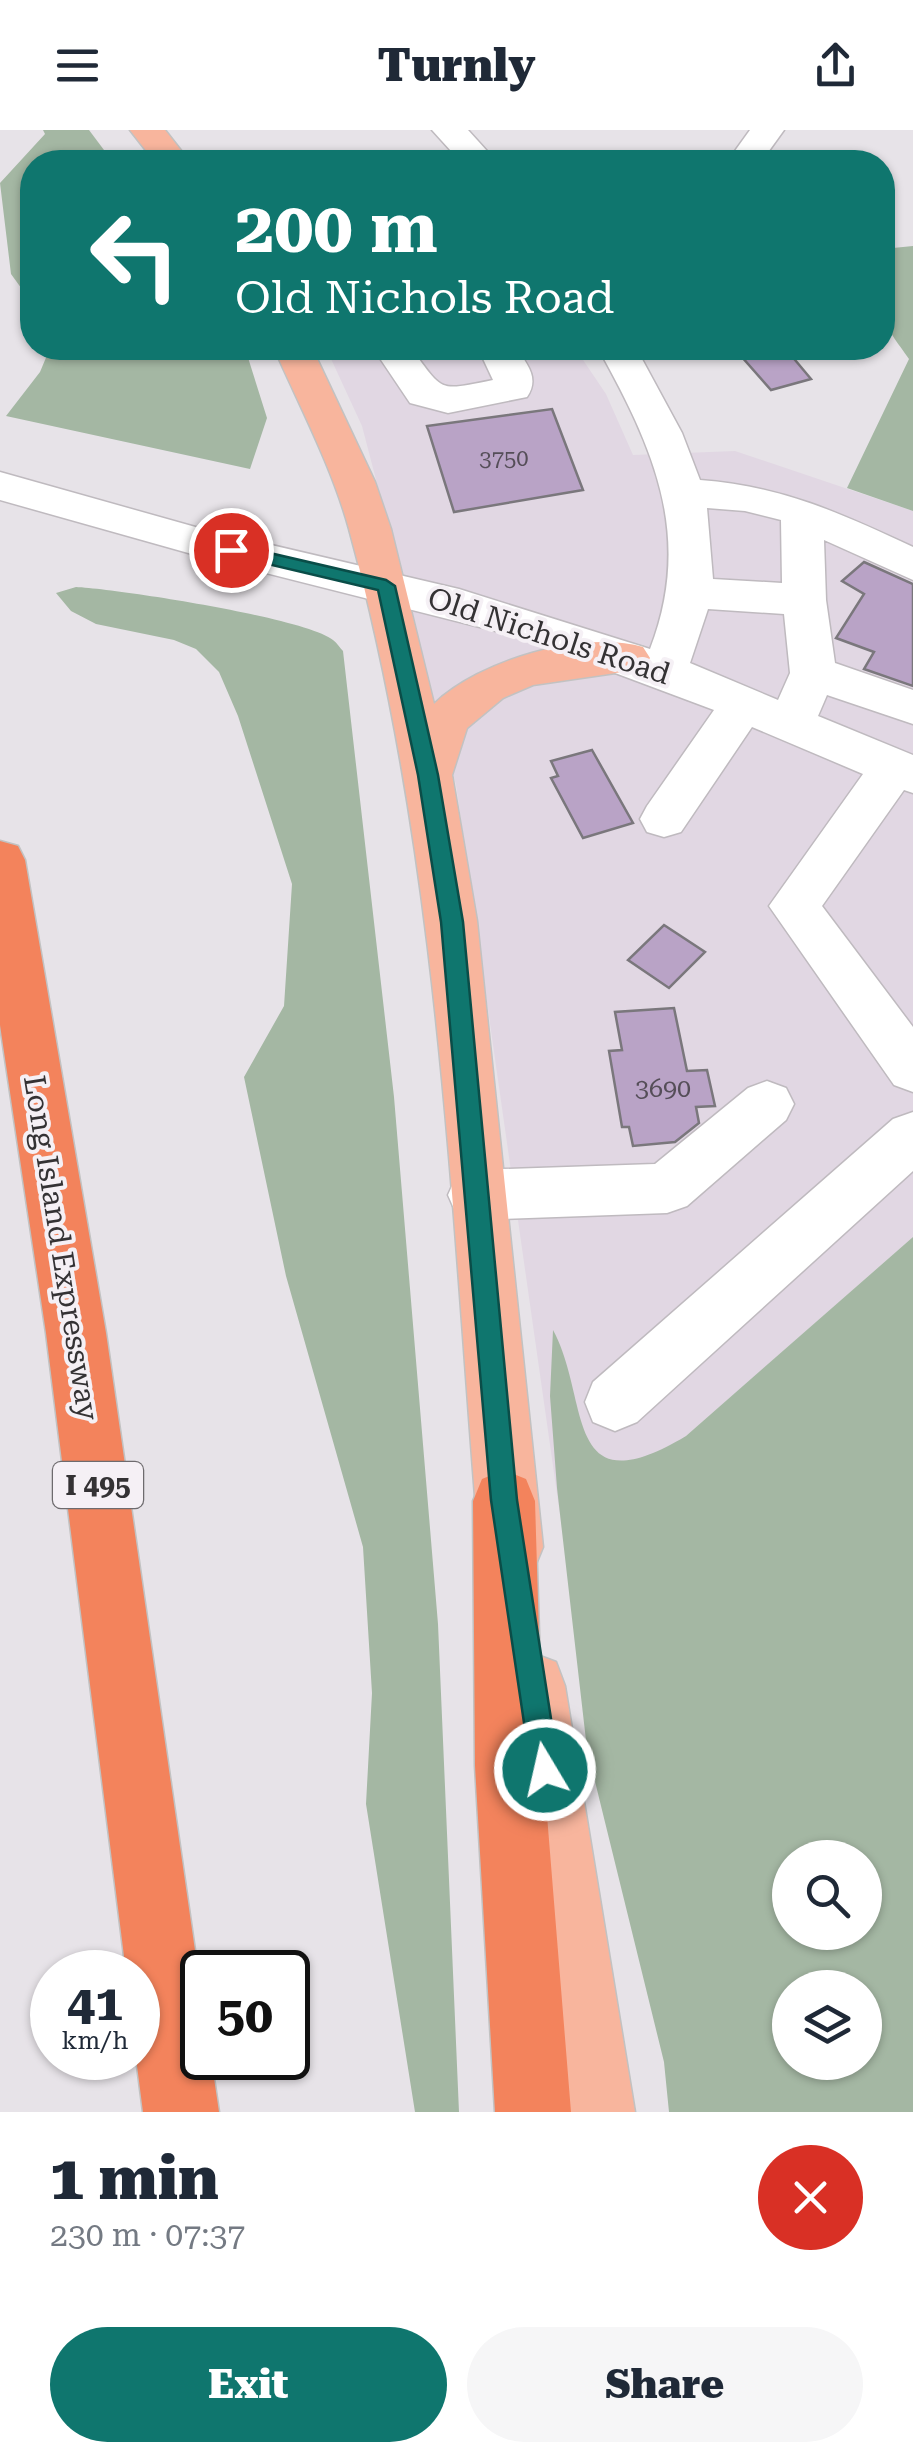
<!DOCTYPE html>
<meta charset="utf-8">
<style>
:root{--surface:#fff;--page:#f6f6f7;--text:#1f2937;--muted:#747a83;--accent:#0f766e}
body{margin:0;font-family:"Roboto Serif",serif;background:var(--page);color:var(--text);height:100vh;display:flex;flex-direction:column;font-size:38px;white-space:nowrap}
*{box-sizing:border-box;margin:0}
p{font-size:32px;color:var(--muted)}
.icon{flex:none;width:55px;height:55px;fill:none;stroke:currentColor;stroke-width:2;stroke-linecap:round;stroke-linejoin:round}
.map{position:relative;height:1982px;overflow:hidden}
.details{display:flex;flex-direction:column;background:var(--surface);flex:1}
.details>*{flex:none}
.top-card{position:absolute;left:20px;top:20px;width:875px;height:210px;border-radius:40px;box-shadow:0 2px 8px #0004;background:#0f766e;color:#fff;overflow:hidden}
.fabs{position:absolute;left:772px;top:1710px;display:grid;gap:20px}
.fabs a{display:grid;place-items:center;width:110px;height:110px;border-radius:50%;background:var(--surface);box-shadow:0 2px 8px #0004;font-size:50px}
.speed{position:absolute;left:30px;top:1820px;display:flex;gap:20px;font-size:50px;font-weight:700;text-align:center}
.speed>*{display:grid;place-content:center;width:130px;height:130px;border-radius:50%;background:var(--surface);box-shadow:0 2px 8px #0004;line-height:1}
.speed small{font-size:25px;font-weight:400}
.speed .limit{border:5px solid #111;border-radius:15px;background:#fff;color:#111}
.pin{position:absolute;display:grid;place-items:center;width:85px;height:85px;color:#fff;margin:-42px;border:5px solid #fff;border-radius:50%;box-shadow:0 2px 10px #0007}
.me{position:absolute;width:110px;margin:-55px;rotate:351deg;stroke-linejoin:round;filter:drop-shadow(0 0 8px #0008)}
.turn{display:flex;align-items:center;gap:35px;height:210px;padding:0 50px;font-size:45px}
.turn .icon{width:130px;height:130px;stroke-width:2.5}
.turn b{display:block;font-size:70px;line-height:85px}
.round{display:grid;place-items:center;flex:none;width:105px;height:105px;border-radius:52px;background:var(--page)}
.head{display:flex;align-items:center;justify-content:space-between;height:170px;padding:0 50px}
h1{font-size:60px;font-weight:800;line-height:75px}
.primary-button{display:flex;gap:20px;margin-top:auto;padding:20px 50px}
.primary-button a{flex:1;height:115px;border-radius:60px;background:var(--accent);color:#fff;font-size:40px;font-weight:800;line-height:115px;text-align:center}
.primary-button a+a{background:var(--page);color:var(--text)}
header{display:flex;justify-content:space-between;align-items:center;height:130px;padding:0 50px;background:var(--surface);font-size:45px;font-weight:800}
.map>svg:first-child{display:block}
.built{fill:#e1d7e3}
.green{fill:#a4b7a3;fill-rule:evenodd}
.building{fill:#b9a3c6;stroke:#7a777c;stroke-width:2.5}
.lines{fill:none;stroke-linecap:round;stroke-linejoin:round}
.minor-casing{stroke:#bfbabf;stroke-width:3}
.major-casing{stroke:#c2c2c2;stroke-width:3}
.highway-casing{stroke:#c2c2c2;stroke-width:3}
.minor{fill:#fff;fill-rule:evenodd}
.major{fill:#f8b59d;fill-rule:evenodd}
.highway{fill:#f3835c;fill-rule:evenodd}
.route{fill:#0f766e;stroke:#0a4d48;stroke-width:2.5}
.labels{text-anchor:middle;stroke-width:8;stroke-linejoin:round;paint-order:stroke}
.far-number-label{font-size:22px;fill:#554e58}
.number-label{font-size:25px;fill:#554e58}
.shield{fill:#f5f0f5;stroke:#6e6b6e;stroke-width:2.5}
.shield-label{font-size:28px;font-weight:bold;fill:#343234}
.street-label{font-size:30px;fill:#343234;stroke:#f5f0f5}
</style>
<header><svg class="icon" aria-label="menu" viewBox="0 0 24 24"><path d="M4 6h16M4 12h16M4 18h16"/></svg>Turnly<svg class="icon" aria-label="share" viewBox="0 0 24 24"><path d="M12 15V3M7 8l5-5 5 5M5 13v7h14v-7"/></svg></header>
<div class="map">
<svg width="913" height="1982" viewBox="0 0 913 1982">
<rect width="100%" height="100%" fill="#e7e3e8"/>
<path class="built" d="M326,218H575L606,264L633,325L735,321L913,381V1107L564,1413L456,655L362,296Z"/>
<path class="green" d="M43,0H89L113,32H32V173L11,144L0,53L45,4Z
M913,116V381L847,358L909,229C896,209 872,186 890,162L883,142V119Z
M50,218H245L267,288L250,339L6,286L40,242Z
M76,457C118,459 306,488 333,510C337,513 340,518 343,521L394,967L438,1494L459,1982H415L366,1674L372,1563L363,1417L286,1146L244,947L284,876L292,754L238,586L219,542L196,519L174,510L96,494L71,481L56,463Z
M913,1107V1982H669L664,1932L587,1619L557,1358L550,1266L553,1200C591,1270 562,1380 686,1306ZM790,1728H865V1802H790ZM790,1858H865V1932H790Z"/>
<path class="building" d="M734,218H785L811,249L771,260Z
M552,279L583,360L454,382L427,296Z
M864,432L913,454V556L864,539L874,522L836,508L864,464L842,451Z
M592,620L633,693L583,708L551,648L558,646L551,631Z
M664,795L705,822L669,858L628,830Z
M674,878L687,941L707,940L715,976L696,977L699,993L675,1012L633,1016L629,997H622L609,921L622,920L615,882Z"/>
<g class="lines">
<defs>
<path id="minor" d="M432,0H468L497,32H461Z
M750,0H784L761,32H727Z
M373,218H411C444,263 438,261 493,250L478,218H516C527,234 540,248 527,267L448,283L410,273Z
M598,218H636L682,303L700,350C782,356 840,383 913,417V450L824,410L826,470L835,533L913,560V594L827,565L818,586L913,625V663L904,660L822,776L913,897V962L894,955L769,776L863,644L752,597L681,702L664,707L647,702L640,689L647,676L714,580L519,507L199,426L0,370V342L199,398L459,459L650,519C694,406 653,317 598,218ZM707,378L745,381L781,390L782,453L713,449ZM708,479L784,484L790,543L778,570L690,533Z
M767,951L786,958L794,974L786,990L687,1076L667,1083L476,1090L456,1083L448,1065L456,1047L476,1040L655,1034L748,958Z
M913,982V1041L637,1292L615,1301L593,1292L585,1272L593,1252L893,989Z"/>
<path id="major" d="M130,0H165L190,32H155Z
M274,218H312L375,352L391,399L434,574C478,531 584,499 643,517L650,528L643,539L533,555L503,568L467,598L452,645L477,791L543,1417L534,1439L511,1449L488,1439L479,1417C451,1077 440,731 349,399C332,337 300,277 274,218Z
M532,1523L556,1532L565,1556L635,1982H559L499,1556L508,1532Z"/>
<path id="highway" d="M0,711L18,716L25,730L106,1203L202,1869V1928H211L219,1982H143L136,1928L138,1842H126L46,1203L0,895Z
M504,1340L526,1349L535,1371L543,1636L571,1982H495L475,1636L473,1371L482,1349Z"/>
</defs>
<use href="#minor" class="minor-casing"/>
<use href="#major" class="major-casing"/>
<use href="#highway" class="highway-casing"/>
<use href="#minor" class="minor"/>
<use href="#major" class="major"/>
<use href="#highway" class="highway"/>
</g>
<path class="route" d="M231,414L386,450L395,456L438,645L463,792L517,1370L559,1640L555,1650L545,1654L535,1650L531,1640L491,1370L441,792L418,645L378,460L225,424L222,420Z"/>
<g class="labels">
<g class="far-number-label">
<text x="504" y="336">3750</text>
</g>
<g class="number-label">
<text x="663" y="967">3690</text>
</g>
<rect class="shield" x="53" y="1332" width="90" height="46" rx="8"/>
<g class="shield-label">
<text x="98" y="1365">I 495</text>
</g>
<g class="street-label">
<text transform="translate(549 506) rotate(18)" y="10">Old Nichols Road</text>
<text transform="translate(61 1118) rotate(81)" y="10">Long Island Expressway</text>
</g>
</g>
</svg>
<div class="fabs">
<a><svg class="icon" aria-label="search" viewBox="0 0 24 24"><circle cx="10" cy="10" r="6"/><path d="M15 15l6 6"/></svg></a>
<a><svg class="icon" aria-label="layers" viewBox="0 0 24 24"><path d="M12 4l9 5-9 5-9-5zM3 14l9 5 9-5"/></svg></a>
</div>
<div class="speed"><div>41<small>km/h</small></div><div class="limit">50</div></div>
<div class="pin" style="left:231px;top:420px;background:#d93025"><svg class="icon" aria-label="arrive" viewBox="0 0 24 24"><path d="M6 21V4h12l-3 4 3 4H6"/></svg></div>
<svg class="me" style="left:545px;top:1640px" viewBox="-20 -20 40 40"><circle r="17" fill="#0f766e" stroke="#fff" stroke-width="3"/><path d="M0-11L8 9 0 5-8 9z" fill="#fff"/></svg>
<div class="top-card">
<div class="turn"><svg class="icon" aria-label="left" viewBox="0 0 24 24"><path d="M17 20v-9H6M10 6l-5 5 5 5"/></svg><div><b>200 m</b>Old Nichols Road</div></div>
</div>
</div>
<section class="details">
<div class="head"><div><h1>1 min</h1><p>230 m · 07:37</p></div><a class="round" style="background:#d93025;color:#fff"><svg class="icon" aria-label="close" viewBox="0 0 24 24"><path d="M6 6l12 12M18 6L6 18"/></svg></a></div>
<div class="primary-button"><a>Exit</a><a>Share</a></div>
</section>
